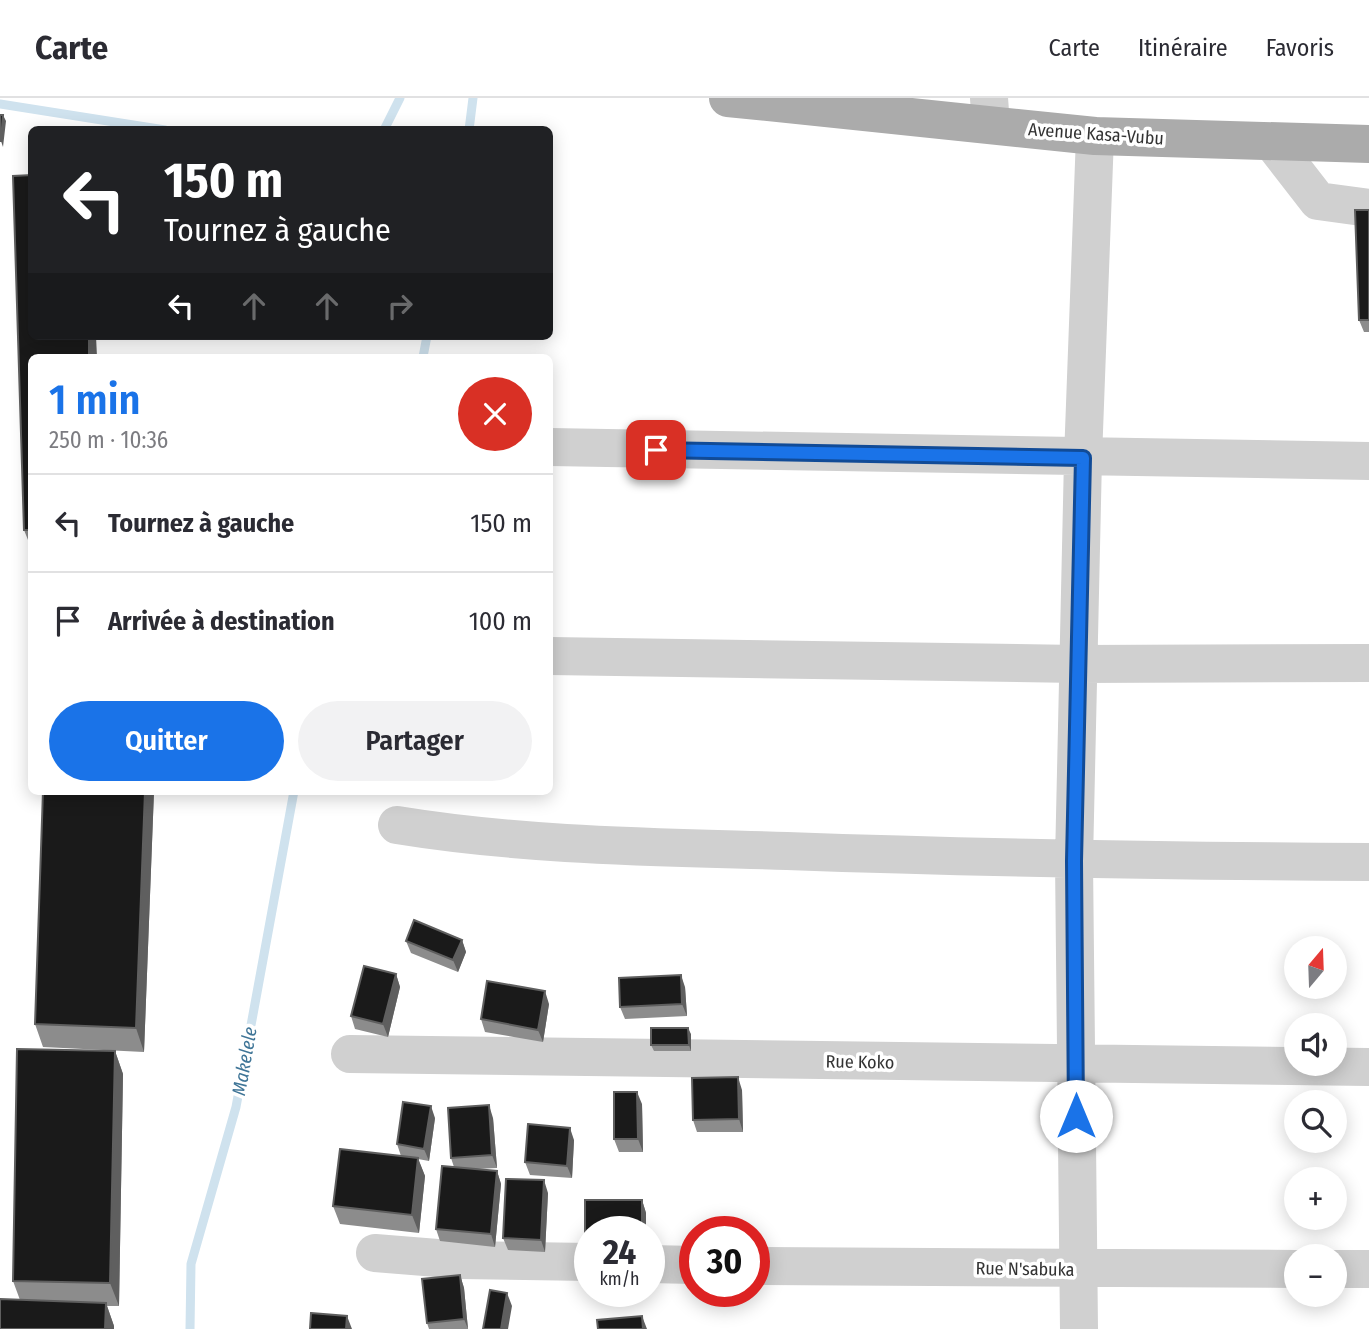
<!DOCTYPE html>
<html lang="fr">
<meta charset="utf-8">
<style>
:root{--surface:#fff;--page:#f2f2f3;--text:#2b2b33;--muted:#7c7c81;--line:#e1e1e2;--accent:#1a73e8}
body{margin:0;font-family:"Fira Sans Condensed",sans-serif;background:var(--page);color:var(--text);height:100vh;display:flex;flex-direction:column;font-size:26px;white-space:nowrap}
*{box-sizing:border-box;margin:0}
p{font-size:23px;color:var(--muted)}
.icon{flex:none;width:38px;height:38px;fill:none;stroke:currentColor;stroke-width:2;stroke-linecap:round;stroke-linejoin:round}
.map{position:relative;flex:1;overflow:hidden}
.panel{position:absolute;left:28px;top:256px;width:525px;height:441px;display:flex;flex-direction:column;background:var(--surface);border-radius:10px;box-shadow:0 4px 18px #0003}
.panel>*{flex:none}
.guide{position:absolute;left:28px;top:28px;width:525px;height:214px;border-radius:10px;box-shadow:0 4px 18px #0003;background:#202124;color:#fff;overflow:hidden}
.needle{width:46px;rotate:19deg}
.tools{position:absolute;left:1284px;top:838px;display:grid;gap:14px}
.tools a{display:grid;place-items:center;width:63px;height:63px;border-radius:50%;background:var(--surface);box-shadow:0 4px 18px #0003;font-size:35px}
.speed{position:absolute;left:574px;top:1118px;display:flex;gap:14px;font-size:35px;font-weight:700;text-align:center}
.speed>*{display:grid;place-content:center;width:91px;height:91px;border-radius:50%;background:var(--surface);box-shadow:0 4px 18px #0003;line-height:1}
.speed small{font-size:18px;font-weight:400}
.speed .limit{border:10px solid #d22;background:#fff;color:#111}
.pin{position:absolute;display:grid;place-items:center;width:60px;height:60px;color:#fff;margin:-30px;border-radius:14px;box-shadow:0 4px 10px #0006}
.me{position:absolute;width:77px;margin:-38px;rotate:0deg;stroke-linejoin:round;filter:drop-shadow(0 0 5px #0008)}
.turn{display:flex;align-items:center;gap:24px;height:147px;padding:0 21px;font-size:32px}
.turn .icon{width:91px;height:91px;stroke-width:2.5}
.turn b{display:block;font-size:49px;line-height:60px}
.lanes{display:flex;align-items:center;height:66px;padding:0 21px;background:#0003;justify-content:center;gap:35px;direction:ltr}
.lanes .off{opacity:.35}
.round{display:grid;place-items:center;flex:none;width:74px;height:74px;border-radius:37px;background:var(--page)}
.headline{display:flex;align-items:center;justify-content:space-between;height:119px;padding:0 21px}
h1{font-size:42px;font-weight:600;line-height:52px;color:var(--accent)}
.cta{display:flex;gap:14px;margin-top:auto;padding:14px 21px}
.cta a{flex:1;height:80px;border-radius:42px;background:var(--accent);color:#fff;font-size:28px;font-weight:600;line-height:80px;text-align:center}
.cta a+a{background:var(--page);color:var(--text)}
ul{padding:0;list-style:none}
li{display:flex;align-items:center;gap:21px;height:98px;padding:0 21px;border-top:2px solid var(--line)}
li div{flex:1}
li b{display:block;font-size:26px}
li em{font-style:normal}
header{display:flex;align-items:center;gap:42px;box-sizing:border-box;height:98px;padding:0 35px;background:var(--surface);border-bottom:2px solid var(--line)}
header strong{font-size:33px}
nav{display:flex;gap:38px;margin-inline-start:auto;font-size:24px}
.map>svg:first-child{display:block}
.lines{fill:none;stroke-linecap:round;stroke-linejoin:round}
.stream{stroke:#cfe2ee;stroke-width:9}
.minor{stroke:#d0d0d0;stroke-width:38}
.major{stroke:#ababab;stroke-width:38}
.wall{fill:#8c8c8c}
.shaded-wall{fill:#5f5f5f}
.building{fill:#1a1a1a;stroke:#5f5f5f;stroke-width:2}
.route-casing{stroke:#114b97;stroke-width:18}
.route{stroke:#1a73e8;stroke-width:12}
.labels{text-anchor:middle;stroke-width:7;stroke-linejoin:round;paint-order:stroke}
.street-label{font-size:18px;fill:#333;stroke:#fff}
.water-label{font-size:19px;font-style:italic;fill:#3f7597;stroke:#fff}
</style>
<header>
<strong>Carte</strong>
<nav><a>Carte</a><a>Itinéraire</a><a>Favoris</a></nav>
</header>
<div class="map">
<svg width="1369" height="1231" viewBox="0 0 1369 1231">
<rect width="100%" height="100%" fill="#fff"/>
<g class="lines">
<path class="stream" d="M0,6L165,32
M384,32L400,0
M469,32L473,0
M423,259L427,238
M190,1231L191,1166L236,1009L294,693"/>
<path class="minor" d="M989,0L991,27
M1273,45L1318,103L1369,110
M550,349L1369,363
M550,558L1078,566L1369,565
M397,727C526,748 657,749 787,753C981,760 1175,763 1369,764
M350,956L1369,969
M375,1155L462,1162L590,1164
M649,1166L695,1167
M754,1168L1297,1171
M1335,1171H1369
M1079,1231L1074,763L1083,360L1095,38"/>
<path class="major" d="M728,0L1095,38L1369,46"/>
</g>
<path class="wall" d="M1369,112V234H1364L1359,222Z
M24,432H32V452Z
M43,693H154L144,954L43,949L35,926Z
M462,842L466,854L458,874L411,855L406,843Z
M396,876L400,889L388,939L355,931L351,918Z
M685,889L687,918L625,921L620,909Z
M549,906L543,944L485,934L481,921Z
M691,936V953H654L651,947Z
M115,953L123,976L119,1208H107L114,1228L20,1202L13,1183Z
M742,992L743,1034H697L693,1022Z
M642,1006L643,1054H619L614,1041Z
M435,1020L429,1063L418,1061L425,1078L419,1135L340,1126L333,1108L401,1058L397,1046Z
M493,1020L497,1070L476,1071L497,1073L501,1086L495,1149L440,1143L436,1131L454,1069L451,1060Z
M574,1042L572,1080L530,1077L525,1064Z
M548,1095L545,1154L508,1152L503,1140Z
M585,1102H642L646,1115V1134H590V1154L585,1141Z
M460,1177L464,1190L468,1231H429L427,1225Z"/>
<path class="shaded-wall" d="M3,17L6,23L3,49L1,43Z
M89,238H96L97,259H89Z
M145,693H154L144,954L136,930Z
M462,842L466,854L458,874L453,862Z
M396,876L400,889L388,939L383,926Z
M681,877L685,889L687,918L682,906Z
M545,893L549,906L543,944L538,932Z
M688,930L691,936V953L689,947Z
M115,953L123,976L119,1208L110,1185Z
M738,979L742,992L743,1034L739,1021Z
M637,994L642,1006L643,1054L638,1041Z
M489,1007L493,1020L497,1070L492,1057Z
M431,1008L435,1020L429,1063L424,1051Z
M570,1030L574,1042L572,1080L567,1068Z
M418,1060L425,1078L419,1135L412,1117Z
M497,1073L501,1086L495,1149L491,1136Z
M544,1082L548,1095L545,1154L541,1142Z
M642,1102L646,1115V1134H642Z
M460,1177L464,1190L468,1231L464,1221Z
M507,1195L512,1208L508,1231H501Z
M106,1205L114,1228V1231H105Z
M347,1218L352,1231H346Z
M642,1218L647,1231H643Z"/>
<path class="building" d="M0,17H3L1,43H0Z
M32,77V238H89V259H32V432H24L13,78Z
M1355,112H1369V222H1359Z
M43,693H145L136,930L35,926Z
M414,822L462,842L453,862L406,843Z
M364,868L396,876L383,926L351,918Z
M681,877L682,906L620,909L619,880Z
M487,883L545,893L538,932L481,921Z
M651,930H688L689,947H651Z
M17,951L115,953L110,1185L13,1183Z
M738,979L739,1021L693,1022L692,980Z
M614,994H637L638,1041H614Z
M403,1004L431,1008L424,1051L397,1046Z
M489,1007L492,1057L451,1060L448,1010Z
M528,1026L570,1030L567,1068L525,1064Z
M340,1051L418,1060L412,1117L333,1108Z
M442,1068L497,1073L491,1136L436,1131Z
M506,1081L544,1082L541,1142L503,1140Z
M585,1102H642V1134H590V1141H585Z
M460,1177L464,1221L427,1225L422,1181Z
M490,1192L507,1195L501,1231H483Z
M0,1201L106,1205L105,1231H0Z
M311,1215L347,1218L346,1231H310Z
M642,1218L643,1231H598L597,1222Z"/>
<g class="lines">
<defs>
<path id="route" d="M656,352L1083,360L1074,763L1076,1018"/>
</defs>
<use href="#route" class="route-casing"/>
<use href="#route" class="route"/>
</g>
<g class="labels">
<g class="street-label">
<text transform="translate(1096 36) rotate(4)" y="6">Avenue Kasa-Vubu</text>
<text transform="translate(860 964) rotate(1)" y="6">Rue Koko</text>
<text transform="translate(1025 1171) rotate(1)" y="6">Rue N'sabuka</text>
</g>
<g class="water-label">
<text transform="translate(244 963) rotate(-80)" y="7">Makelele</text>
</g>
</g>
</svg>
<div class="tools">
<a><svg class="needle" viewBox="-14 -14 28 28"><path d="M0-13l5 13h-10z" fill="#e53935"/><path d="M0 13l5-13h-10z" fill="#7c7c81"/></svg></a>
<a><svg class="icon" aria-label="sound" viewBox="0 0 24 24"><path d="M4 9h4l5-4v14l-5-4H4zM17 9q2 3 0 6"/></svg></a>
<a><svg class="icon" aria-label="search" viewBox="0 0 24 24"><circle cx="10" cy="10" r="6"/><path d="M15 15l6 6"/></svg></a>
<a>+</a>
<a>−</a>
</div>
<div class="speed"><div>24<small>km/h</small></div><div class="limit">30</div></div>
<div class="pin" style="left:656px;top:352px;background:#d93025"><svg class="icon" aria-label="arrive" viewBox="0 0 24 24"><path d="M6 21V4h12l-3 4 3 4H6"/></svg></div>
<svg class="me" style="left:1076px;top:1018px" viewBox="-20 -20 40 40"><circle r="19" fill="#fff"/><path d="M0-13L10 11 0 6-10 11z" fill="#1a73e8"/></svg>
<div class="guide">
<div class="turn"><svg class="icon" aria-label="left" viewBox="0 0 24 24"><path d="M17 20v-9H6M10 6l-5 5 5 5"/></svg><div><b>150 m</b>Tournez à gauche</div></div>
<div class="lanes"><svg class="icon" aria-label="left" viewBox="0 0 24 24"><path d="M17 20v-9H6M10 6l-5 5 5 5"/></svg><svg class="icon off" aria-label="ahead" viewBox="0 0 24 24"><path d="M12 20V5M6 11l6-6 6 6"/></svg><svg class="icon off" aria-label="ahead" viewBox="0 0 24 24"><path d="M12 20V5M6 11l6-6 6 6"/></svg><svg class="icon off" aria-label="right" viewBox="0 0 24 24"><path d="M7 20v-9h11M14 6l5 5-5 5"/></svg></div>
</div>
<section class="panel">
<div class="headline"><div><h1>1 min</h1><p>250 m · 10:36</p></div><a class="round" style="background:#d93025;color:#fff"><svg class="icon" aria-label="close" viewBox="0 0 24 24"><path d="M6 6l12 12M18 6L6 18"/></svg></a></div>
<ul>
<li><svg class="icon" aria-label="left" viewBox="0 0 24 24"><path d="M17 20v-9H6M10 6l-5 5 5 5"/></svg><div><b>Tournez à gauche</b></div><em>150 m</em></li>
<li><svg class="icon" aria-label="arrive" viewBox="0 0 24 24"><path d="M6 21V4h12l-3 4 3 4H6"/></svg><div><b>Arrivée à destination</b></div><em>100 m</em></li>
</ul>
<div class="cta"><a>Quitter</a><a>Partager</a></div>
</section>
</div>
